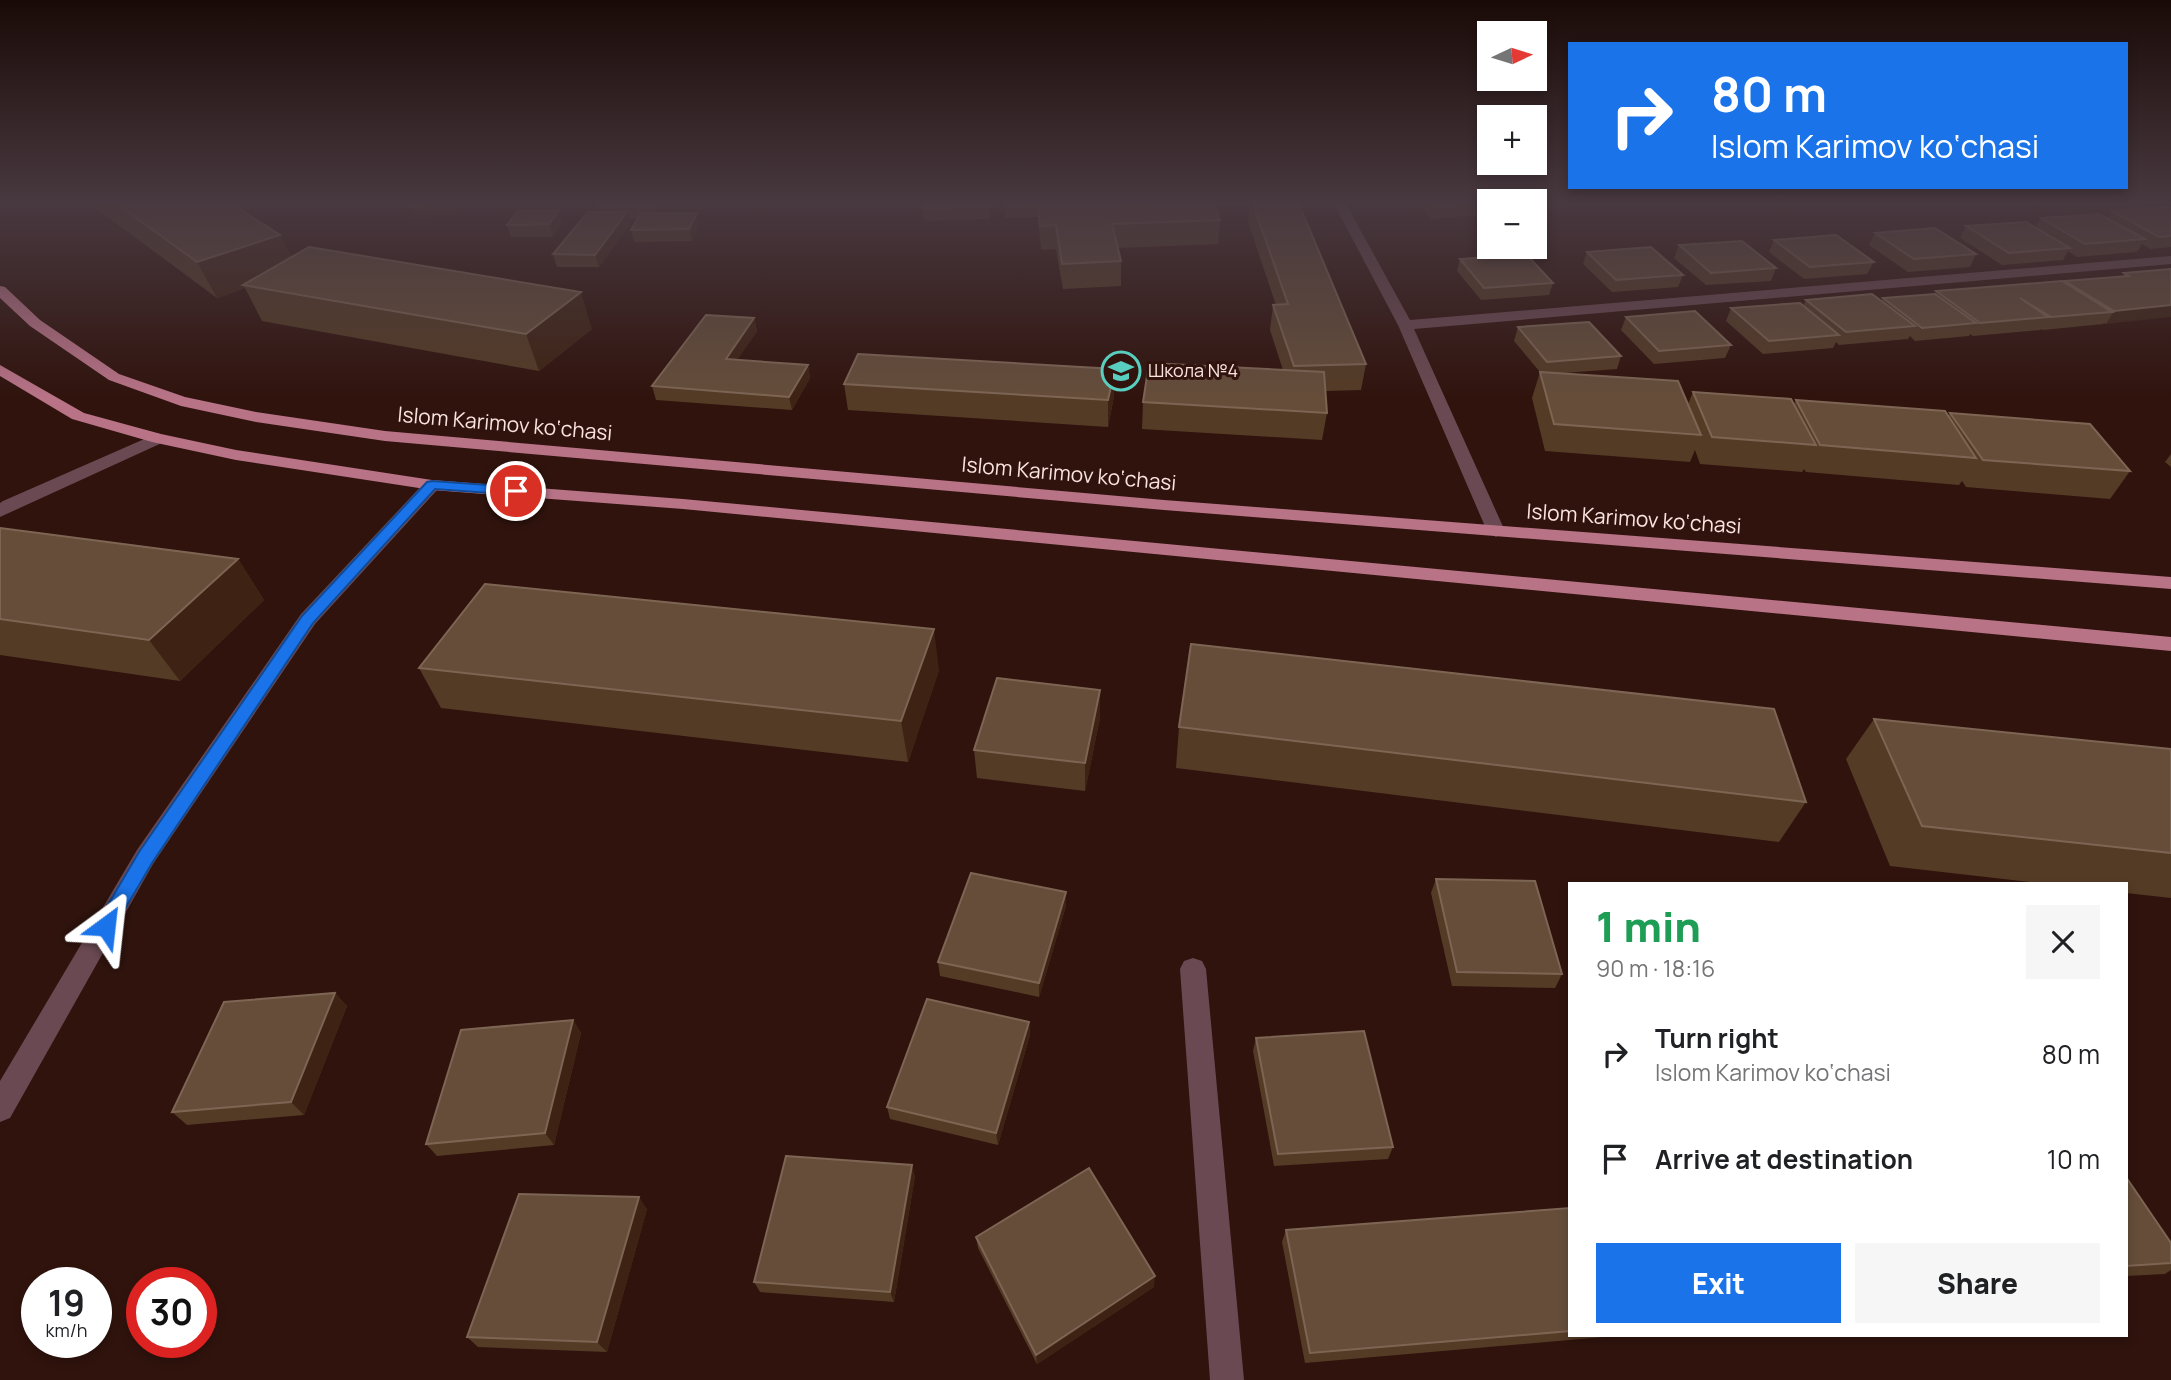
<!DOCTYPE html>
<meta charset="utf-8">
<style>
:root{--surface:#fff;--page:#f6f6f6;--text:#202124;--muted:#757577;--accent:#1a73e8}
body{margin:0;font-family:Manrope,sans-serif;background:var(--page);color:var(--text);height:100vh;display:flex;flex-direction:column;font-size:26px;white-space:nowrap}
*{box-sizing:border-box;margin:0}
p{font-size:23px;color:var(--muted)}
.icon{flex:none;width:38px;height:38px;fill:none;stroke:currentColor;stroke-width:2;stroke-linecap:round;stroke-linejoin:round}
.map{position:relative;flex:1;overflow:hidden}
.details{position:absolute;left:1568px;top:882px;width:560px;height:455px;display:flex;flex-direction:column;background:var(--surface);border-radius:0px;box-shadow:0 4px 10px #0003}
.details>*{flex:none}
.banner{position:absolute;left:1568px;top:42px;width:560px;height:147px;border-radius:0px;box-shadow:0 4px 10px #0003;background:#1a73e8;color:#fff;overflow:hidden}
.needle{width:46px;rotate:86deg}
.controls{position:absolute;left:1477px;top:21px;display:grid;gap:14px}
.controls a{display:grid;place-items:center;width:70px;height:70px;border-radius:0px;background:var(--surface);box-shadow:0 4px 10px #0003;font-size:35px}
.speed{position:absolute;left:21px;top:1267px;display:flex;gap:14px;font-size:35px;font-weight:700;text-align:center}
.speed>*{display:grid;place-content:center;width:91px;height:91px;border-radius:50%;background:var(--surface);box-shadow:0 4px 10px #0003;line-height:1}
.speed small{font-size:18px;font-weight:400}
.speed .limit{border:10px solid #d22;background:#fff;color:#111}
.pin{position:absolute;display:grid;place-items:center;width:60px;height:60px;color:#fff;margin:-30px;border:4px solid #fff;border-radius:50%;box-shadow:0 2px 7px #0007}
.me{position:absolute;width:77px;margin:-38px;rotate:30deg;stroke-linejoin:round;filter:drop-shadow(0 0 5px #0008)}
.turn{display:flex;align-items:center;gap:24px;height:147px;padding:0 28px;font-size:32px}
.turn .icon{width:91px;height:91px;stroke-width:2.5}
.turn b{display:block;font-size:49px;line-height:60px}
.round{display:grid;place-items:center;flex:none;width:74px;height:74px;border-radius:0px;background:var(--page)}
.summary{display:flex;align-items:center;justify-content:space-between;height:119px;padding:0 28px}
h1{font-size:42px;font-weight:800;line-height:52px;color:#1e9e55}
.cta{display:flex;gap:14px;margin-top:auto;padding:14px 28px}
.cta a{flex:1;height:80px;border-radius:0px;background:var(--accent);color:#fff;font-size:28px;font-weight:800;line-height:80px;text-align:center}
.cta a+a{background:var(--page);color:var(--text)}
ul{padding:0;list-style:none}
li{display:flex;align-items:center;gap:21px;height:105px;padding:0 28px}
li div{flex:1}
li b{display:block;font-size:26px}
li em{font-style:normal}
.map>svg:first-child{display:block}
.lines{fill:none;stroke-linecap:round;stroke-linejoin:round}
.street{fill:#6a4952;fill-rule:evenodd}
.primary{fill:#b87387;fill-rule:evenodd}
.wall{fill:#543b26}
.shaded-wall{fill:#3e2314}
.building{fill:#654d3a;stroke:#7d6554;stroke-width:2}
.route{fill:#1a73e8;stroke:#114b97;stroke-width:2}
.labels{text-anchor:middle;stroke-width:6;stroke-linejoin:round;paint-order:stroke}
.far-poi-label{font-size:18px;fill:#fae4e0;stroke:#30130d;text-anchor:start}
.street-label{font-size:21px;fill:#fae4e0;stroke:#30130d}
</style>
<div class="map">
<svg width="2171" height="1380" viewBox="0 0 2171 1380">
<rect width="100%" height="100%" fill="#30130d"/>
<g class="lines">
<path class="street" d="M1334,204H1346L1410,320L2171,256V264L1414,329L1505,531L1496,537L1487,531L1398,325Z
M158,433L166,438L164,442L0,517V503L3,501Z
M432,480L441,485L438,489L315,624L153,864L10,1118L0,1122V1081L137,850L301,614L426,481Z
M1193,958L1202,961L1206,969L1244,1380H1210L1180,969L1184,961Z"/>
<path class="primary" d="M0,286L5,287L40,320L119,374L185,397L256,412L385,431L1164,500L2171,577V589L1164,510L385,441L256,422L181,406L109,380L30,326L0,298Z
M0,365L84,413L161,434L236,450L432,480L683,499L2171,637V651L683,509L432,490L236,460L152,442L72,419L0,376Z"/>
</g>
<path class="wall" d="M90,204H232L280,235L291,257L592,329L539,371L262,321L245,288L217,298Z
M665,204L661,213H697L699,225L692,241L634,242L631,230L637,219H629L630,224L599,267H557L553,254L600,212L599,208Z
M989,204L990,219L924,221L923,209Z
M1005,204H1071V207L1150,204H1299L1366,364L1361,390L1325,391L1327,413L1322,440L1142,429L1143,402L1283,370L1270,330L1273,305H1276L1248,222L1250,206H1215L1220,220L1218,244L1118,248L1121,261V286L1063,289L1056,249L1041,250L1038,217L1005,218Z
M1419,204H1489V214L1431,219Z
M2171,208V247L2151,249L2142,244L2137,252L2077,257L2068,251L2063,260L2002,265L1960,238L1966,226L2035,227L2041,218H2107L2112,211Z
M563,222L553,237H511L507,225Z
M1875,233L1976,254L1970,267L1908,272L1869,245Z
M1774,240L1874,262L1867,274L1804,279L1769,252Z
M1679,245L1776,268L1771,281L1706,285L1674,258Z
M1587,252L1683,275L1678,287L1612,292L1583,264Z
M1460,259L1553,283L1549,295L1481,300L1457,271Z
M2171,269L2106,324L2104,323L2103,324L2043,330L2041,329L2040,330L1973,336L1970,334L1969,336L1915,341L1910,336L1908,339L1839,345L1836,342L1833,348L1763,354L1726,321L1731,308L1803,306L1806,300L1881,301L1883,298L1934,294L1936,291L2064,282L2065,281L2122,276L2124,273Z
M1626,317L1731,345L1725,358L1654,364L1621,330Z
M754,318L757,331L737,360L808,365L810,378L792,410L656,400L652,386Z
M1518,327L1621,356L1617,369L1564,373L1688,404L1693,392L1794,404L1796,400L1948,417L1950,413L2130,471L2110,499L1966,487L1962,481L1959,485L1806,472L1804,469L1802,472L1700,464L1695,450L1690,462L1545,451L1532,398L1540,372L1514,341Z
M844,384L1114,396L1108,427L848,410Z
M2171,454V467L2165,462Z
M0,528L238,559L264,600L180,681L0,655Z
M419,668L939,670L908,762L441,708Z
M1100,718L1085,791L977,778L974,750Z
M1874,719L2171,749V898L2126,893V884H2047L1890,866L1846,759Z
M1179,727L1806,802L1779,842L1176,768Z
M1436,879L1562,974L1555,988L1452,986L1431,893Z
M1066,906L1039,997L940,976L938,962Z
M335,993L347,1006L304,1115L187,1125L172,1112Z
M573,1020L581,1033L554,1145L437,1156L426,1144Z
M1029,1022L1030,1035L998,1145L890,1119L887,1107Z
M1256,1038L1393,1147L1388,1159L1274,1166L1253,1051Z
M915,1176L894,1302L760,1292L754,1282Z
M2126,1177L2171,1243V1270L2165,1274L2126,1276Z
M1570,1208V1335H1626L1305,1363L1282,1242L1286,1230Z
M647,1209L607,1352L478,1347L467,1337Z
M976,1237L1154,1287L1037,1364L978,1248Z"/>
<path class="shaded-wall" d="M437,204H460L458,214L414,219L410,207Z
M656,204H665L657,219L654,207Z
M559,210L563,222L553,237L549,224Z
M627,212L630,224L599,267L595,255Z
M697,213L699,225L692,241L689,229Z
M280,235L298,270L243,285L245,288L217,298L197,262Z
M581,292L592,329L539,371L526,334Z
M2171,305V317L2106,324L2114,311Z
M754,318L757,331L729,372L726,359Z
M808,365L810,378L792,410L789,397Z
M1115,369L1114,396L1108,427V400Z
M238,559L264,600L180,681L149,640Z
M934,629L939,670L908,762L901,721Z
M1100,690V718L1085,791V763Z
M1066,892V906L1039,997V983Z
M335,993L347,1006L304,1115L291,1102Z
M573,1020L581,1033L554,1145L545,1133Z
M1029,1022L1030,1035L998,1145L996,1133Z
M912,1165L915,1176L894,1302L890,1292Z
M639,1197L647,1209L607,1352L597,1342Z
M1155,1276L1154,1287L1037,1364L1036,1355Z"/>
<path class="building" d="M117,204H232L280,235L197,262Z
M410,204H437L410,207Z
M601,204H656L654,207L599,208Z
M924,204H989V207L923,209Z
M1005,204H1071L1005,206Z
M1150,204H1214L1220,220L1112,224L1121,261L1062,264L1056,225L1040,226L1038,208Z
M1253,204H1299L1366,364L1294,366L1273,305L1288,304Z
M1431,204H1467L1433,207Z
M2169,207L2171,208V236L2159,237L2112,211Z
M559,210L549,224L507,225L518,211Z
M588,212H627L595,255L553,254Z
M641,213H697L689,229L631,230Z
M2099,214L2145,239L2085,244L2041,218Z
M2026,222L2070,248L2009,253L1966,226Z
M1935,228L1976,254L1914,259L1875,233Z
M1836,235L1874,262L1810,267L1774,240Z
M1742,241L1776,268L1711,273L1679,245Z
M309,247L581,292L526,334L243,285Z
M1651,247L1683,275L1616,280L1587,252Z
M1526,254L1553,283L1484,288L1460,259Z
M2171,269V305L2114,311L2065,281L2129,276L2124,273Z
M2062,281L2112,312L2051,317L2020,298L2048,317L1980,323L1936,291Z
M1872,294L1915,326L1846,332L1806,300Z
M1935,294L1976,323L1922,328L1883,298Z
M1800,303L1839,335L1769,341L1731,308Z
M1695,311L1731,345L1659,351L1626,317Z
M706,315L754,318L726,359L808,365L789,397L652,386Z
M1589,322L1621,356L1547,362L1518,327Z
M858,354L1115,369L1108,400L844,384Z
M1149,363L1324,372L1327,413L1143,402Z
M1540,372L1678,381L1701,435L1554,424Z
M1693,392L1791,399L1816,445L1712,437Z
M1796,400L1945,411L1976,458L1820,445Z
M1950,413L2090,424L2130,471L1983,460Z
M0,528L238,559L149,640L0,619Z
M485,584L934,629L901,721L419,668Z
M1191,644L1774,709L1806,802L1179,727Z
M997,678L1100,690L1085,763L974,750Z
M1874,719L2171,749V853L1922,826Z
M971,873L1066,892L1039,983L938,962Z
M1436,879L1535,881L1562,974L1457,972Z
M335,993L291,1102L172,1112L224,1002Z
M927,999L1029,1022L996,1133L887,1107Z
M573,1020L545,1133L426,1144L461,1030Z
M1364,1031L1393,1147L1278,1154L1256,1038Z
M786,1156L912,1165L890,1292L754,1282Z
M1089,1168L1155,1276L1036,1355L976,1237Z
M2126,1177L2171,1243V1263L2126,1266Z
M519,1194L639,1197L597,1342L467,1337Z
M1570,1208V1331L1310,1353L1286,1230Z"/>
<linearGradient id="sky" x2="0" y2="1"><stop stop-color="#1a0a07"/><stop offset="0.51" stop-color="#483940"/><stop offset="1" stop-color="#483940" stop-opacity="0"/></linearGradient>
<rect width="2171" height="397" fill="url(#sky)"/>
<path class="route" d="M432,481L516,487L522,491L516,495L435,489L313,623L152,863L112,931L106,934L99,931L96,926L99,920L139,852L302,616L427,482Z"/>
<defs>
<symbol id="school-ring" viewBox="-11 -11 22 22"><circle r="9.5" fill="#30130d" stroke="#59cebf" stroke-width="1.5"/><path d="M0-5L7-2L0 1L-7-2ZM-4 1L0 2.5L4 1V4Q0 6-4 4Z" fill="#59cebf"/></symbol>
</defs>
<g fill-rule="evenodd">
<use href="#school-ring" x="1099" y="349" width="44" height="44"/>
</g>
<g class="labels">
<g class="far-poi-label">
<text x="1148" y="377">Школа №4</text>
</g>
<g class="street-label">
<text transform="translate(505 424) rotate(5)" y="7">Islom Karimov ko‘chasi</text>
<text transform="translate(1069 474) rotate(5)" y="7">Islom Karimov ko‘chasi</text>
<text transform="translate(1634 519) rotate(4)" y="7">Islom Karimov ko‘chasi</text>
</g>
</g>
</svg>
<div class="controls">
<a><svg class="needle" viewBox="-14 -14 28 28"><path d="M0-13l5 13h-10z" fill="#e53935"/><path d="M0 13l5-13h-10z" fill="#757577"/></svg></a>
<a>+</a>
<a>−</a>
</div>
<div class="speed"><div>19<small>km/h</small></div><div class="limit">30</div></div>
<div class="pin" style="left:516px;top:491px;background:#d93025"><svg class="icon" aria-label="arrive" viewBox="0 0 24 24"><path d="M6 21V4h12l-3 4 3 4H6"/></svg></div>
<svg class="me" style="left:106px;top:926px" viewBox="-20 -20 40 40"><path d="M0-17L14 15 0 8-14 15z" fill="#1a73e8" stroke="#fff" stroke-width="4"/></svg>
<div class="banner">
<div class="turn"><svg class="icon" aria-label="right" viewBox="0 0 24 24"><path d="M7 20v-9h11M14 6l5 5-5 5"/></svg><div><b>80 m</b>Islom Karimov ko‘chasi</div></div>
</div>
<section class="details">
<div class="summary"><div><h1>1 min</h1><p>90 m · 18:16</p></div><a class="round"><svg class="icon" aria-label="close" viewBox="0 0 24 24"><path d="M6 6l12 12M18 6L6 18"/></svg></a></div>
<ul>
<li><svg class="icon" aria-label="right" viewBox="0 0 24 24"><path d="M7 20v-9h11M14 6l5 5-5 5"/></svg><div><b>Turn right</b><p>Islom Karimov ko‘chasi</p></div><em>80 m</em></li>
<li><svg class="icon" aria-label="arrive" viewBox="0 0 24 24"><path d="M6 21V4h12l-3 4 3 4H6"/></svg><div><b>Arrive at destination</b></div><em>10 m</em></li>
</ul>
<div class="cta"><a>Exit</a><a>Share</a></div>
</section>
</div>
